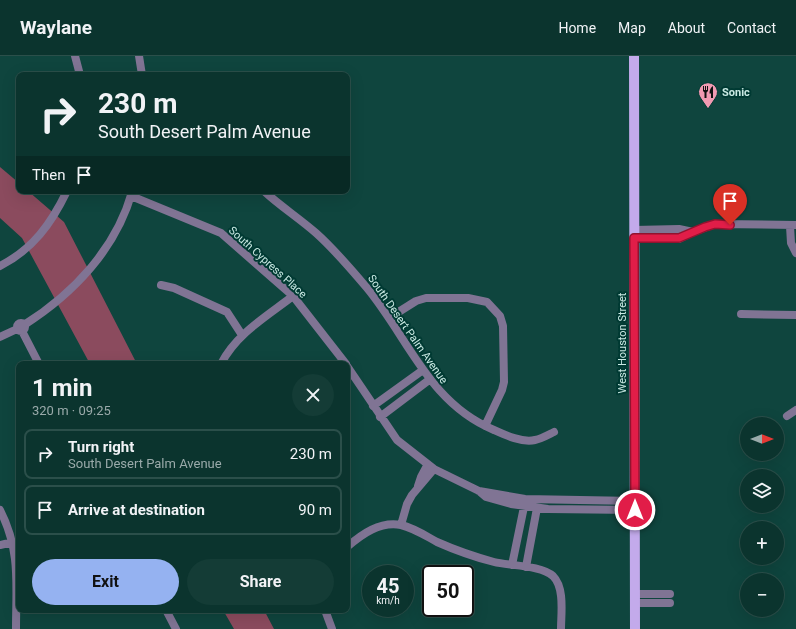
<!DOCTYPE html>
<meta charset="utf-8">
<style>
:root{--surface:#0b342e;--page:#143c36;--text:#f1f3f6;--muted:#9aaaaa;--line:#2b4f4a;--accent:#95b2f1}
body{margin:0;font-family:Roboto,sans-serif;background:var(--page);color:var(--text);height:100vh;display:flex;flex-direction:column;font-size:15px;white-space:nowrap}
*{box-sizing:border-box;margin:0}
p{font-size:13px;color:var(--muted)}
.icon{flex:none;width:22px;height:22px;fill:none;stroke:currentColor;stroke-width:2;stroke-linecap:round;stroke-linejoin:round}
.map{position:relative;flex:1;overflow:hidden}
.panel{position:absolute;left:16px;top:305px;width:334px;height:252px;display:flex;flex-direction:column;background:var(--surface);border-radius:8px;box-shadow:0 4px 16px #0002,0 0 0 1px var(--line)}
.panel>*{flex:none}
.guide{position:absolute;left:16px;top:16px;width:334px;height:122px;border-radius:8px;box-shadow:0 4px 16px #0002,0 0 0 1px var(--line);background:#0b342e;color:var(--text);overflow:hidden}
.needle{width:26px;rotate:90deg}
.tools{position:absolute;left:740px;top:361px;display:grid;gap:8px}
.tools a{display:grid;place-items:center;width:44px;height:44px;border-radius:50%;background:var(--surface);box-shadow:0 4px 16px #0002,0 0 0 1px var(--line);font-size:20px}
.speed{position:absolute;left:362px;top:509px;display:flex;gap:8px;font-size:20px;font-weight:700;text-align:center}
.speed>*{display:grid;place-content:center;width:52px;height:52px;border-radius:50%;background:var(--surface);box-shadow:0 4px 16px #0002,0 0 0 1px var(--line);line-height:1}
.speed small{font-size:10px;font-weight:400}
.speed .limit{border:2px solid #111;border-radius:6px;background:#fff;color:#111}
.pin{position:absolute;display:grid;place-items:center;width:34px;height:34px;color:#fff;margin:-41px -17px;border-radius:50% 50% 50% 0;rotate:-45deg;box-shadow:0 0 4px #0007}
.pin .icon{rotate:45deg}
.me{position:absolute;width:44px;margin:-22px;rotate:0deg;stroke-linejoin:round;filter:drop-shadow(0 0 3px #0008)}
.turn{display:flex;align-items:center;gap:14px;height:84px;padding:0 16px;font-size:18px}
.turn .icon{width:52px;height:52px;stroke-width:2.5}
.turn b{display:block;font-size:28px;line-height:34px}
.then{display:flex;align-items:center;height:38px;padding:0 16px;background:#0003;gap:8px;font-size:15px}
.round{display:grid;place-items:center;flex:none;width:42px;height:42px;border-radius:21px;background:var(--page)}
.overview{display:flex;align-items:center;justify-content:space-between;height:68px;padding:0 16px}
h1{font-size:24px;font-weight:700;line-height:30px}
.button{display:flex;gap:8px;margin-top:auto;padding:8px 16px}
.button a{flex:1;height:46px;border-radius:24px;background:var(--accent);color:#111;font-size:16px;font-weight:700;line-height:46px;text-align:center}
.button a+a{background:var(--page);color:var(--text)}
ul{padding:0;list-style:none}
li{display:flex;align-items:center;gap:12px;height:50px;margin:0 8px 6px;padding:0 8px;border:2px solid var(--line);border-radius:8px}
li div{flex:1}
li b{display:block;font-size:15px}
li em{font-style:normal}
header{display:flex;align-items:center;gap:24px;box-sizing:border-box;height:56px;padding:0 20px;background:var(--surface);border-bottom:1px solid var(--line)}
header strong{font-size:19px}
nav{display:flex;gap:22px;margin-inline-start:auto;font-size:14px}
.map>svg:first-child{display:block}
.green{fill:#8b4b5e}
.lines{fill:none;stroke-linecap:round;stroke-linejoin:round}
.minor{stroke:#807494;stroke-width:8}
.major{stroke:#c3aaeb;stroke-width:10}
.route-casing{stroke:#92132f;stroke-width:10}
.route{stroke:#e11d48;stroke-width:7}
.labels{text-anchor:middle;stroke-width:4;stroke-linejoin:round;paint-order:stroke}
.poi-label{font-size:11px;font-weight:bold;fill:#caeae4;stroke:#003a33;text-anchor:start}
.street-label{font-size:11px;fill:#caeae4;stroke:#003a33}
</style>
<header>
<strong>Waylane</strong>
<nav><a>Home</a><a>Map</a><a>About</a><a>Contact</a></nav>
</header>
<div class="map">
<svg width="796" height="573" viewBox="0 0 796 573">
<rect width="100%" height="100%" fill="#0f453e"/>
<path class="green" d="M0,111L19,127V135H28L64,166L137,308H90L22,182L0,162Z
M223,554H264L274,573H234Z"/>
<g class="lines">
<path class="minor" d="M75,0L80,19
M139,0L142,19
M264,135C280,150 299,162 316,177C334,193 351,213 367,232C409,283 429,347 494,374C505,379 522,387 535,384C541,383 548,379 554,376
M131,140L221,177L293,240L346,308
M790,170L791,187L796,197
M634,174L679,173L693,176L679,183H634
M693,176L715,168L796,169
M0,210C33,193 51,168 67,135
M161,229L174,232L227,256L242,279
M741,258L796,259
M389,262L416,245L426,242H468L487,246L500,260L503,270L504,326L502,334L485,370
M17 271a4 4 0 1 1 8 0a4 4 0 1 1-8 0Z
M24,269C73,238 116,193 132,136
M22,275L39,308
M0,281L17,273
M221,308C236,278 267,260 293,240
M347,310L397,384L434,413L479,435L486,441L511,448L548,453L635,454
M373,350L423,314
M787,360L796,354
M380,361L429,324
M418,430L421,421L428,408
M479,435L525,443L635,445
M0,454C21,495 16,529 16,573
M401,469L407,448L412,439L434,413
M0,489L13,486
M347,491C362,478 380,465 401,469C414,472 426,480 437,486C455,494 475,501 494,506C510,510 541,509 553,520C565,532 561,558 561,573
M512,509L525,446
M526,511L537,452
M635,538H670
M635,547H670
M166,554L176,573
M325,554L332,573"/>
<path class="major" d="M634,0L635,573"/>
</g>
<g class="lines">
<defs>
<path id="route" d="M635,454L634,182H679L705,171L715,168L730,169"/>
</defs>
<use href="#route" class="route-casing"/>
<use href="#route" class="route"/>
</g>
<defs>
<symbol id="restaurant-pin" viewBox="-11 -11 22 30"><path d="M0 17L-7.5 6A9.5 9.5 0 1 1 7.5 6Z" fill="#f19ab2" stroke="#003a33"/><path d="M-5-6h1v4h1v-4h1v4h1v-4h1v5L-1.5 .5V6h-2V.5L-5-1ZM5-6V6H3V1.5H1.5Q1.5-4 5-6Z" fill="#111"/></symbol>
</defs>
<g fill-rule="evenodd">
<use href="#restaurant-pin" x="697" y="25" width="22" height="30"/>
</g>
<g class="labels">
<g class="poi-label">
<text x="722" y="40">Sonic</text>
</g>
<g class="street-label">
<text transform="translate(268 206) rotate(42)" y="4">South Cypress Place</text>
<text transform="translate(408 273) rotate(55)" y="4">South Desert Palm Avenue</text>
<text transform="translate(622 287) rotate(-90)" y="4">West Houston Street</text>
</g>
</g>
</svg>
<div class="tools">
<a><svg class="needle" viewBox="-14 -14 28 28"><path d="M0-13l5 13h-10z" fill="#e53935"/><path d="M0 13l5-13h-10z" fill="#9aaaaa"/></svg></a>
<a><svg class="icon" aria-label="layers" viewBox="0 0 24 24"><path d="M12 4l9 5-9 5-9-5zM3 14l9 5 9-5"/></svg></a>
<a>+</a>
<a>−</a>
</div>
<div class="speed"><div>45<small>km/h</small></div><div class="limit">50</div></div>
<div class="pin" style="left:730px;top:169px;background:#d93025"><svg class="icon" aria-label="arrive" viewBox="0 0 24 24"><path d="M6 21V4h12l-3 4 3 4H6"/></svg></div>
<svg class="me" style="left:635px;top:454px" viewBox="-20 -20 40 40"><circle r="17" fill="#e11d48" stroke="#fff" stroke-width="3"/><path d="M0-11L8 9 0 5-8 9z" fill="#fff"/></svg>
<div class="guide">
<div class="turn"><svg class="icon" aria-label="right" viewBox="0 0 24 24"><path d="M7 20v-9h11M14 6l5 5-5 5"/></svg><div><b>230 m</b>South Desert Palm Avenue</div></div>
<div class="then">Then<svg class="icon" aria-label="arrive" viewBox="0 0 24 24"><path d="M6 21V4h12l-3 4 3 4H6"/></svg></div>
</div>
<section class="panel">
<div class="overview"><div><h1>1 min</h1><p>320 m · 09:25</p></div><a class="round"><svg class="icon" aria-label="close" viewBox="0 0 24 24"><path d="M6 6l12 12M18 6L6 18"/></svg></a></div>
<ul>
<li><svg class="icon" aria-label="right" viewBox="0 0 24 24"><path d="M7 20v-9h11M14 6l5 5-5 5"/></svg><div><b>Turn right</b><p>South Desert Palm Avenue</p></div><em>230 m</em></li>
<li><svg class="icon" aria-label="arrive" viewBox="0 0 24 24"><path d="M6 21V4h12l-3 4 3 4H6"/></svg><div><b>Arrive at destination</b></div><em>90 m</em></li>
</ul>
<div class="button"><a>Exit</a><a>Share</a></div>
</section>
</div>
